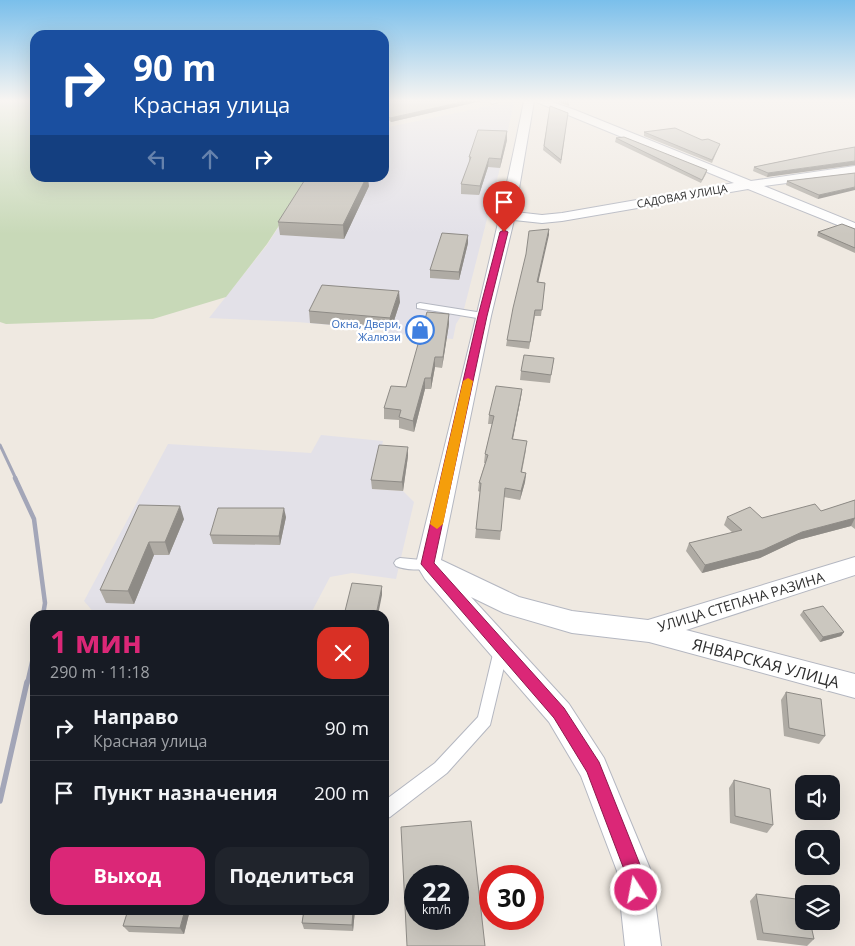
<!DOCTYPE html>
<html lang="ru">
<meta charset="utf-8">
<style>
:root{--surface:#171b24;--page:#20242c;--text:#f1f3f6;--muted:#9ea1a6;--line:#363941;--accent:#db2777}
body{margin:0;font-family:"Open Sans",sans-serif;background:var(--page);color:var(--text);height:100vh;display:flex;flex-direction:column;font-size:19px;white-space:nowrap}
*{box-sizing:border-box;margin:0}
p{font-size:16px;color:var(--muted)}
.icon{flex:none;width:28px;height:28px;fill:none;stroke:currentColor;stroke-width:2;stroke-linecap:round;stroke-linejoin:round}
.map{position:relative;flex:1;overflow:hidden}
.sheet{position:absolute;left:30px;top:610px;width:359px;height:305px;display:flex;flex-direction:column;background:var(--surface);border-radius:15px;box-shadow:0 5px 20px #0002}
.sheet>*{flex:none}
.guide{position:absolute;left:30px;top:30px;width:359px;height:152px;border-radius:15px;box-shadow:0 5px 20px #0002;background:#1a4fa0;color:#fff;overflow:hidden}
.buttons{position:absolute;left:795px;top:775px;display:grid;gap:10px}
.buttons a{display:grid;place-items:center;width:45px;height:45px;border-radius:10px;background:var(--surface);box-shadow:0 5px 20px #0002;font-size:25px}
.speed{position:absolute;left:404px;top:865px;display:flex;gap:10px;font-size:25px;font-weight:700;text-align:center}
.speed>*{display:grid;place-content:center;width:65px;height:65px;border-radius:50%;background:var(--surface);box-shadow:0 5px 20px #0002;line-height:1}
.speed small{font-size:12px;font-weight:400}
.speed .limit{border:8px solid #d22;background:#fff;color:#111}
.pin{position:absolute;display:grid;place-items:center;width:42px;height:42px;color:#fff;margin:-51px -21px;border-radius:50% 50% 50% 0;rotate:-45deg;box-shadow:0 0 5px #0007}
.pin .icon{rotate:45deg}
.me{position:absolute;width:55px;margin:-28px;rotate:349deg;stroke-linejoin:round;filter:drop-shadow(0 0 4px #0008)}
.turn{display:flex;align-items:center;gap:18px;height:105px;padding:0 20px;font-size:22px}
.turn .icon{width:65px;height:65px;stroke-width:2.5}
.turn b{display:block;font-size:35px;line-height:42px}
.lanes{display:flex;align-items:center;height:48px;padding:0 20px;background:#0003;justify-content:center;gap:25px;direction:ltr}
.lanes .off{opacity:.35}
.round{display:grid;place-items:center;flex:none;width:52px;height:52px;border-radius:15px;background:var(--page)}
.overview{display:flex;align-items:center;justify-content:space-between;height:85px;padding:0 20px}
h1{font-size:30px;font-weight:700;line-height:38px;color:var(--accent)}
.action{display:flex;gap:10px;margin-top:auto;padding:10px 20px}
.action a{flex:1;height:58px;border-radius:15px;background:var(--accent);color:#fff;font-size:20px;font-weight:700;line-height:58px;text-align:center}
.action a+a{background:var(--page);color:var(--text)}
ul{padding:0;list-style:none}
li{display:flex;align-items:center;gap:15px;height:65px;padding:0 20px;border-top:1px solid var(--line)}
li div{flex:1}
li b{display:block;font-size:19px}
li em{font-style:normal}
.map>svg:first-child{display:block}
.industrial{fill:#e3e1e8}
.cemetery{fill:#c8d9b8}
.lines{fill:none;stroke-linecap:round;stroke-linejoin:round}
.service-casing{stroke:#b4b7c1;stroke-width:2}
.minor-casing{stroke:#b4b7c1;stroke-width:2}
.service{fill:#fff;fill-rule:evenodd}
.minor{fill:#fff;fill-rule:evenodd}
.rail-far2{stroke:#a3a6b8;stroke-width:3}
.rail-far1{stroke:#a3a6b8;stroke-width:4.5}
.rail{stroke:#a3a6b8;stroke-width:5.5}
.wall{fill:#afaba4}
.shaded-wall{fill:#8e8b86}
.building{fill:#cbc7bf;stroke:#8e8b86;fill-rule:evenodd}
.route{fill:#db2777;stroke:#8e194d}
.slow{fill:#f59e0b}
.labels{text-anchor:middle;stroke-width:4.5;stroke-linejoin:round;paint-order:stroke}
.far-street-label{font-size:11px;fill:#2e2e2e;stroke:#fff}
.far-shop-label{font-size:11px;fill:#366cbe;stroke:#fff;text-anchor:end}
.street-label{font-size:14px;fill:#2e2e2e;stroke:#fff}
.near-street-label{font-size:16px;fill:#2e2e2e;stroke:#fff}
</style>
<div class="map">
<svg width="855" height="946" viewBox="0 0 855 946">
<rect width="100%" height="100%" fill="#efe9e1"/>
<path class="industrial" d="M514,101L500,168L463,313L456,324L453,339L387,333L388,330L297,322L209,318L267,245L307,183L324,178H384V128Z
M321,435L383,441L372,489L403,491L414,502L396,579L352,573L330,577L310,615H96L84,601L168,444L311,453Z"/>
<path class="cemetery" d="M0,101H35V178H310L267,244L226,297L153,319L6,324L0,322Z"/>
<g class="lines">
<defs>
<path id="service" d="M490,101H502L492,104Z
M420,303L483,313L487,316L483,319L417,308V304Z
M400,558L432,561L434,564L432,567C423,571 405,570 396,566L394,563L396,560Z
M501,644L506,646L508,650L490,725L447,773L390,817L384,819V801L435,763L478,717L494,650L496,646Z"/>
<path id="minor" d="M524,101H534L515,212L542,215L562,213L734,183L534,101H549L575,110L751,181L855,166V174L764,186L855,223V232L748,189L562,221L542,223L514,220L491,316L441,560L519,597L572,611L648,620L855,557V575L686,630L855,674V698L649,642L572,633L504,613L471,597L569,704L604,758L651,871L661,946H625L617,871L581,776L549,722L425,579L416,564C453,410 493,257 524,101Z"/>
</defs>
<use href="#service" class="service-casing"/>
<use href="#minor" class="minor-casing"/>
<use href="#service" class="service"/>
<use href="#minor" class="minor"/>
<path class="rail-far2" d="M0,445L16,479"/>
<path class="rail-far1" d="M15,478L34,519L45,603L43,615
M27,684L35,649"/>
<path class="rail" d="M0,801L27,682"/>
</g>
<path class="wall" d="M384,101H481L391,122L384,116Z
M558,101H569V106L558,102Z
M550,106L568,113L561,164L543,150Z
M507,131V140L500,168L488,167L479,195L461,194V184L469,164V157Z
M644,132L702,140L720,144L712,163L644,136Z
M616,138L707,170L706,174L701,183L615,142Z
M827,152L767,177L753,171L754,167Z
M855,173L818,199L786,185L787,181Z
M369,186L344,239L280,235L278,222Z
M549,229L538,282L545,283L541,316H535L529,349L506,346L507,340Z
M855,229V253L817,236L818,232Z
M468,243L459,280L430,278V270Z
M400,302L391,330L310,323L309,311Z
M449,324L442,368L435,367L431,389H425L414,432L399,428V420L384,419V408L406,387Z
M554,358L550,383L520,380L521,371Z
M522,389L521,397L513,439L526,450L522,472L526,473L525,482L520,500L504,497L500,540L475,538L480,492L478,491L479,483L485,463H484L485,454L492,424H488L489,415Z
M408,456L403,491L372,489L371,480Z
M855,500V529L851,526L798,540L760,558L702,573L686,551L689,543L733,533L724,525L727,517L762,518L821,511Z
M139,505L184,519L169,555H154L134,604L106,603L100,590Z
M286,517L280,545L213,544L210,535Z
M803,611L844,632L841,636L820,642L800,615Z
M786,692L825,736L819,744L784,736L781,700Z
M734,780L773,825L767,833L730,823L729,788Z
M756,894L814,939L807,946L757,940L750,901Z
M190,910L184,934L129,932L123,926Z
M304,910H355L353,931L304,929L302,923Z"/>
<path class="shaded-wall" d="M466,101H481L391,122L390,118Z
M507,131V140L500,168L501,159Z
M489,158L488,167L479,195L480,186Z
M855,161V165L767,177L768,173Z
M366,178H368L369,186L344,239L343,225Z
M855,187V190L818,199L819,195Z
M549,229V235L537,288V282Z
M468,235V243L459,280V272Z
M399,291L400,302L391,330L390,318Z
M449,314V324L442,368L443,357Z
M435,357V367L431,389V378Z
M425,378V389L414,432L413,421Z
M522,389L521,397L511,448L512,439Z
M408,447V456L403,491L402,482Z
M526,473L525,482L520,500L521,491Z
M180,506L184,519L169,555L165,542Z
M284,508L286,517L280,545L279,536Z
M855,518L851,526L798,540L760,558L702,573L705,565L802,532Z
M149,542L154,555L134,604L128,591Z
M382,586V595L378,615H376Z
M844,632L841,636L820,642L823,637Z
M185,910H190L184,934L180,928Z
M353,910H355L353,931L352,925Z"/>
<path class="building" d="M384,101H466L390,118L384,112Z
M550,106L568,113L561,160L544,146Z
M675,128L702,140L708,139L720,144L712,160L644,132Z
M478,130L507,131L501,159L489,158L480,186L461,184L471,157H469Z
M624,137L707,170L702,180L616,138Z
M855,147V161L768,173L754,167L827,152Z
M855,173V187L819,195L787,181Z
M306,178H366L343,225L278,222Z
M842,224L855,229V248L818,232Z
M549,229L537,282L545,283L542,310H535L530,342L507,340L513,308L526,254L529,231Z
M442,233L468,235L459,272L430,270Z
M322,285L399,291L390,318L309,311Z
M427,312L449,314L443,357H435L431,378H425L413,421L399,417L401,410L384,408L391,386L406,387Z
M524,355L554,358L551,375L521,371Z
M496,386L522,389L512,439L527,441L521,472L526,473L521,491L505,488L501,531L476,529L481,483H479L488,455L485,454L494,416L489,415Z
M379,445L408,447L402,482L371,480Z
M855,500V518L802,532L763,550L705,565L689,543L742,530L727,517L750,507L762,518L815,504L821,511Z
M139,505L180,506L165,542H149L128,591L100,590Z
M218,508H284L279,536L210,535Z
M352,583L382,586L376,615H344Z
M823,606L844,632L823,637L803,611Z
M786,692L821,699L825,736L789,728Z
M734,780L770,789L773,825L735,816Z
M471,821L485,946H407L401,827ZM415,876H458V919H415Z
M756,894L804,900V921H810L814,939L763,933Z
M128,910H185L180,928L123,926Z
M304,910H353L352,925L302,923Z"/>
<linearGradient id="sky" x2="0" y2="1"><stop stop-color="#7abfeb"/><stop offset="0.43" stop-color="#f8f5f2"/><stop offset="1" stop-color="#f8f5f2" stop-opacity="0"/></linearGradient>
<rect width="855" height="234" fill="url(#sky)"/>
<path class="route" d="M504,230L508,232L487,316L434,563L564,708L599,762L643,872L645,890L643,897L636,899L630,897L625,872L587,772L554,718L421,564L478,316L500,232Z"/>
<path class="slow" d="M468,378L473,381L443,524L437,529L430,524L463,381Z"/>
<defs>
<symbol id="shop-ring" viewBox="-11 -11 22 22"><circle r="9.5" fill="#fff" stroke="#3f7fe0" stroke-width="1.5"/><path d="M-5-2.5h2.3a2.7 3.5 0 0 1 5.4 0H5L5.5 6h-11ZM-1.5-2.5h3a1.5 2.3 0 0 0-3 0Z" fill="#3f7fe0"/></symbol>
</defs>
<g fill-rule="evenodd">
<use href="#shop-ring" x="404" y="314" width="32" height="32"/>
</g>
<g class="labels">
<g class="far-street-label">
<text transform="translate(682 196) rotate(-10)" y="4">САДОВАЯ УЛИЦА</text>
</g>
<g class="far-shop-label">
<text x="401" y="328">Окна, Двери,<tspan x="401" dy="13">Жалюзи</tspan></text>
</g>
<g class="street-label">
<text transform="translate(741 602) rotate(-17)" y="5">УЛИЦА СТЕПАНА РАЗИНА</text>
</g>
<g class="near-street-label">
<text transform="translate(766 663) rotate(15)" y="6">ЯНВАРСКАЯ УЛИЦА</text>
</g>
</g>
</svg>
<div class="buttons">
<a><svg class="icon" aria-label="sound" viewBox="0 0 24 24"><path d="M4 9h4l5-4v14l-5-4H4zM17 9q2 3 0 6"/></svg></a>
<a><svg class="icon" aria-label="search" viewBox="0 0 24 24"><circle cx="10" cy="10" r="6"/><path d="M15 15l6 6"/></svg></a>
<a><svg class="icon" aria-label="layers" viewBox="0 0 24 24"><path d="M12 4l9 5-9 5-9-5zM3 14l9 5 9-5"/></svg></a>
</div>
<div class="speed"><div>22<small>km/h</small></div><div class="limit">30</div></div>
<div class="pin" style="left:504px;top:232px;background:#d93025"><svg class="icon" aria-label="arrive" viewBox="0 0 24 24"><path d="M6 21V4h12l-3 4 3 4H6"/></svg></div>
<svg class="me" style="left:636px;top:890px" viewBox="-20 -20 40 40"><circle r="17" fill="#db2777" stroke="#fff" stroke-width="3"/><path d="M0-11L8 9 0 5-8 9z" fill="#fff"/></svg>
<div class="guide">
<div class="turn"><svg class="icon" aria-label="right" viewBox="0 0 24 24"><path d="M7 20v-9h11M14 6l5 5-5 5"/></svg><div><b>90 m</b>Красная улица</div></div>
<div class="lanes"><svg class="icon off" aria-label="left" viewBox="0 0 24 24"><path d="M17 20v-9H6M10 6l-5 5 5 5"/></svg><svg class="icon off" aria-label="ahead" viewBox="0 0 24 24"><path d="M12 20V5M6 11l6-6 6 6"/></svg><svg class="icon" aria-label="right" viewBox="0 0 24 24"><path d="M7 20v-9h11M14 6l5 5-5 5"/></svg></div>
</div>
<section class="sheet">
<div class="overview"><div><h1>1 мин</h1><p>290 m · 11:18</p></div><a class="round" style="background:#d93025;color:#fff"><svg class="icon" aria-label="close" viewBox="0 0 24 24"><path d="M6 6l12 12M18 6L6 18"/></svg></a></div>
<ul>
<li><svg class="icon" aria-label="right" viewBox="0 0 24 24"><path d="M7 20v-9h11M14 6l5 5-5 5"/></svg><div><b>Направо</b><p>Красная улица</p></div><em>90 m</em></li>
<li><svg class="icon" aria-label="arrive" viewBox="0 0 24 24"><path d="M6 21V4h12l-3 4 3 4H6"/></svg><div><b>Пункт назначения</b></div><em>200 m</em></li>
</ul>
<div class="action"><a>Выход</a><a>Поделиться</a></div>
</section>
</div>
